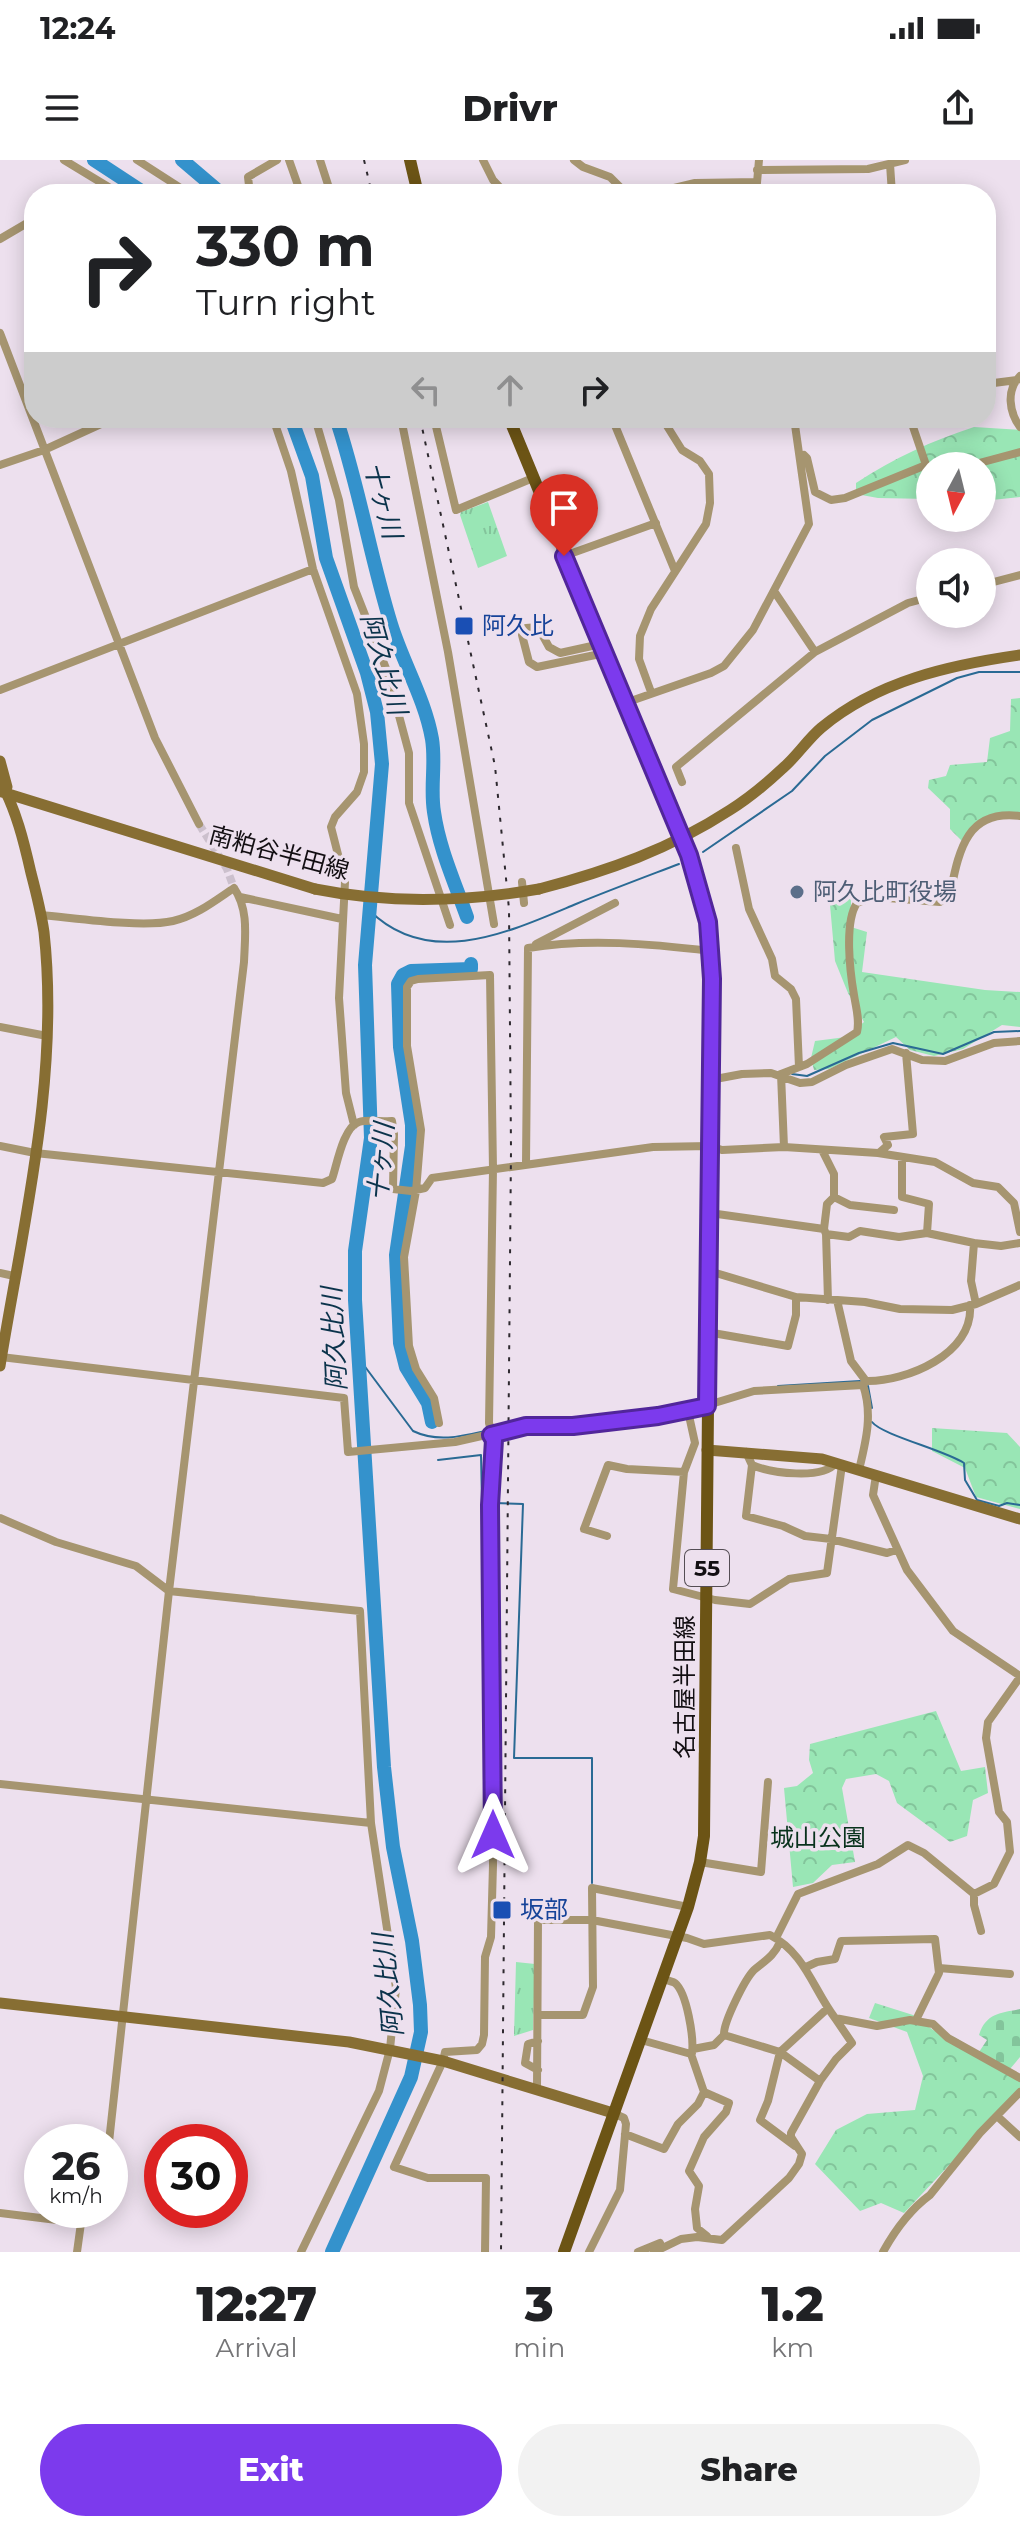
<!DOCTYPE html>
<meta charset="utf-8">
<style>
:root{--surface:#fff;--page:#f2f2f2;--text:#202124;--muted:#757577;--accent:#7c3aed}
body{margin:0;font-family:Montserrat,"Noto Sans JP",sans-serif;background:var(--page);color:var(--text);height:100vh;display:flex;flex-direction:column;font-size:30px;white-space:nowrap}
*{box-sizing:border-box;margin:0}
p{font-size:26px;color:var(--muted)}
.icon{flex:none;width:44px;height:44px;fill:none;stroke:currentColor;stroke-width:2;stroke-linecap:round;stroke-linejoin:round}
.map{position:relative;height:2092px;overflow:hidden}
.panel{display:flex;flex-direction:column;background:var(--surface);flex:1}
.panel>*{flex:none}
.hud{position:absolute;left:24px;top:24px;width:972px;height:244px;border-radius:32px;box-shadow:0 4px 20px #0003;background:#fff;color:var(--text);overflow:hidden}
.needle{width:52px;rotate:187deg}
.fabs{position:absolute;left:916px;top:292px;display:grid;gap:16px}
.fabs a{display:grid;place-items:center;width:80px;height:80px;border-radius:50%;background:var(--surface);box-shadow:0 4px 20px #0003;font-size:40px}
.speed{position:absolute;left:24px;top:1964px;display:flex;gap:16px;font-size:40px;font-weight:700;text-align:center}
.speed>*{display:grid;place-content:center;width:104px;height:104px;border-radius:50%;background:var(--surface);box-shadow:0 4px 20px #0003;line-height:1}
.speed small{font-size:20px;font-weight:400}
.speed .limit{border:12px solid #d22;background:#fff;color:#111}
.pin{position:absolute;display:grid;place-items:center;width:68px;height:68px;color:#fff;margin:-82px -34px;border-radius:50% 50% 50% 0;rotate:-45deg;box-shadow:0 0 8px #0007}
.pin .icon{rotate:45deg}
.me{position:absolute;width:88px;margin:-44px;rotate:0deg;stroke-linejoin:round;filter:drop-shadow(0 0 6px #0008)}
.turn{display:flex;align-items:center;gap:28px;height:168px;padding:0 40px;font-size:36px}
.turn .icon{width:104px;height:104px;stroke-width:2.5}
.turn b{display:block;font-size:56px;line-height:68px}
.lanes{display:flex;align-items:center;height:76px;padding:0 40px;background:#0003;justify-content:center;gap:40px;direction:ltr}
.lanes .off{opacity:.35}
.eta{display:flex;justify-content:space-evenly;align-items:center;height:136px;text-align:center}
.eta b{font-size:48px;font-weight:800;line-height:56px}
.primary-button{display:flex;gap:16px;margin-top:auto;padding:16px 40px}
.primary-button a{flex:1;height:92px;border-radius:48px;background:var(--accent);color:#fff;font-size:32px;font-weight:800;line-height:92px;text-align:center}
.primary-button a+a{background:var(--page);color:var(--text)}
.status{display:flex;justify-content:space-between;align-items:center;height:56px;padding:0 40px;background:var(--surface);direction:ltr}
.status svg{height:22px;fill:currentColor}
header{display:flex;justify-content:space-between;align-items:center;height:104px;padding:0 40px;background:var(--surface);font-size:36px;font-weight:800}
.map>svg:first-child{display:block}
.grass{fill:url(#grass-tufts)}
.forest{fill:url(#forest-crowns)}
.cemetery{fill:url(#cemetery-stones)}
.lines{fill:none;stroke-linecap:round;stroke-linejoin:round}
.stream{stroke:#2a6a94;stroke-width:2}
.river{stroke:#3492cc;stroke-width:14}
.street-tunnel{stroke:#ccc0cd;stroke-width:8;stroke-dasharray:8 4;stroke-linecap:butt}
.street{stroke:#a69570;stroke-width:8}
.secondary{stroke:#876e33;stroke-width:11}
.primary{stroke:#6c5415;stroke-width:12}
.rail{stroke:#2e292f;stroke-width:2;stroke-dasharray:4 8;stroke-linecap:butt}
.secondary-bridge{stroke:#876e33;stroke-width:11}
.route-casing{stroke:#51269a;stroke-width:20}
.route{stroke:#7c3aed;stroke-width:14}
.transit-dot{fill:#1a4fb4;stroke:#ede0ee;stroke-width:3}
.service-dot{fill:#5c6f8a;stroke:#ede0ee;stroke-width:3}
.labels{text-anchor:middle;stroke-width:7;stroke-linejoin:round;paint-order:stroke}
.shield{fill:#ede0ee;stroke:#544d54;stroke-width:2}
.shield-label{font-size:22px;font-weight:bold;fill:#120e12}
.transit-label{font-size:24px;fill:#164399;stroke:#ede0ee;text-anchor:start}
.street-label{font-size:24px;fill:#120e12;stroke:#ede0ee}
.service-label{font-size:24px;fill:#4e5e75;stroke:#ede0ee;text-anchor:start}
.park-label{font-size:24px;fill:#08321c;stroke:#ede0ee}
.water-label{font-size:26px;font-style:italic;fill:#0b334b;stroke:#ede0ee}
</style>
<div class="status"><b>12:24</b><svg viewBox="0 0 49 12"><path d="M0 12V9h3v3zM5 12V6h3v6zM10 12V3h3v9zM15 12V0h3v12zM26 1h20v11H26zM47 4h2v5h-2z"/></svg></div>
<header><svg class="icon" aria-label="menu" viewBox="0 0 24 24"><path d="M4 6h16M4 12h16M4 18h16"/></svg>Drivr<svg class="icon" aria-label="share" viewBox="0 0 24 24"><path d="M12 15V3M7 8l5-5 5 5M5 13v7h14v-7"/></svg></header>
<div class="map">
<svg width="1020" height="2092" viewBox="0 0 1020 2092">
<defs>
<pattern id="grass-tufts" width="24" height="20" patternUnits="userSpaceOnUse" patternTransform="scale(2)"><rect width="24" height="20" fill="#99e6b5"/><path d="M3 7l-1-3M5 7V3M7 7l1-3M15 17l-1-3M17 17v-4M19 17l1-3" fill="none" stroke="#83c49b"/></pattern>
<pattern id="forest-crowns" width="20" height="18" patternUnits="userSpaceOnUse" patternTransform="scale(2)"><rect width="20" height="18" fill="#99e6b5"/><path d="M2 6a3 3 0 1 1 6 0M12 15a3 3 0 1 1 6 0" fill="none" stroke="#83c49b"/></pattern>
<pattern id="cemetery-stones" width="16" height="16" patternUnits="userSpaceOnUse" patternTransform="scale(2)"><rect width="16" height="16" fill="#99e6b5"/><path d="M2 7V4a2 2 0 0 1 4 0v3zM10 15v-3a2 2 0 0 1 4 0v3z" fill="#83c49b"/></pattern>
</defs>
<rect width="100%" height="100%" fill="#ede0ee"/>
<path class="grass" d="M488,342L507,396L478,408L460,355L461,352Z
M516,1802L535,1804L533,1870L514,1876Z"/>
<path class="forest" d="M974,267L1020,270V337L982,341V306H930V339L878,338L856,334V323C894,298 931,281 974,267Z
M1020,538V654C988,651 980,654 963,682L950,669V649L928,628L929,620L946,616L950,605L987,602L990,578L1010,571L1011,539Z
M851,737V767L867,772L862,812L985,830L1020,832V867L1002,865L963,889L934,896L910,890L896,877L829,909L814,910L811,898L815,881L846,877L864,862L848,833L835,801L830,745Z
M932,1268L1007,1273L1020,1287V1349L976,1337L965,1308L932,1291Z
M936,1551L961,1611L985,1607L988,1633L973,1640L967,1676L950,1682L897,1643L889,1621L876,1614L846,1619L842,1628L855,1702L832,1705L813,1723L793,1727L784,1628L797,1626L813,1613L809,1600L810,1584Z
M875,1843L913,1855L933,1870L954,1877L1020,1916V1930L904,2053L881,2043L860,2051L815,2004L836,1970L867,1954L915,1950L923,1916L907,1872L869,1858Z"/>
<path class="cemetery" d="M1020,1849V1897L1010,1909L979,1892L987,1880L979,1875C986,1853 1000,1853 1020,1849Z"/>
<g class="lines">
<path class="stream" d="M703,692L792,631L825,596L872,560L957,518L979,512H1020
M369,750C429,810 509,772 576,744C610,730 645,717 679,704
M792,914L807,916L859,893L893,883L943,894L994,872L1020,871
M358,1201L363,1204L413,1271C438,1283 463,1276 489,1270
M778,1226L860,1221
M868,1226L872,1248
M872,1262C882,1275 944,1290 964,1303L965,1320L977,1340L999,1346L1007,1343L1020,1345
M495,1268L524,1261L565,1262L644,1253L702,1242
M438,1300L481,1295L482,1342L487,1343
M494,1343L523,1344L514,1598H592V1723"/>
<path class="river" d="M94,0L146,34
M182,0L222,34
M291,258L312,316L326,398L367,513L377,552L382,604L365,805L371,978L355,1091V1140L384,1607L393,1687L412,1781L420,1845L421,1872L411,1917L332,2092
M336,258C359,326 370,396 391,464C403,503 425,539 432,579C436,603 430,628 434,652C439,688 455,723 467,757
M432,1262L428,1243L406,1207L400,1183L396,1095L412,986V965L400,887L398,824L403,815L411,811L471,809V804"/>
<path class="street-tunnel" d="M199,664L227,709L234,728"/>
<path class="street" d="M64,0L120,34
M137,0L190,34
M289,0L301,34
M320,0L331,34
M483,0L493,20L506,34
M574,0L583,7L610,17L627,34
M890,4L892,34
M757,10L868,9L905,0
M250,34L248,17L277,0
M275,34L298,26
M649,34L695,23L757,22
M756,34L759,0
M0,79L34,59
M0,173L155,578L199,664
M1020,216C1006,230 1009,252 1020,267
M986,224L1017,220
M273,258L291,311L313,409L357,534L364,584V612L357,632L335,657L331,667L345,722L339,838L346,933L354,965
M315,258L339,340L354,427L387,511L409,593V643L450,765
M401,258L448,492L494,764
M434,258L456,350L533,318
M612,258L675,411
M910,258L926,305L929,307
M804,295L807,298L815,332L831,340L845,338L926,305
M0,305L44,290L114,258
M968,306L1020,292
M564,396L656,363
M982,425L1020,415
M774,431L815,492
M601,484L560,493L549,487L538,467L526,468L522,475L529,502L537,507L605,493
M0,530L313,409
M651,532L639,499L640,476L651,449L706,364L710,343L709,314L700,301L682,290L662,258
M625,543L711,513L724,506L753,470L809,364L794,258
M682,622L676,607L815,492L908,443L930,437
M736,688L749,749L772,799L775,816L791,829L796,839L799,907
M522,722L524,743
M240,737L342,759
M41,755C76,758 141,768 173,761C196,756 216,740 234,728C249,750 245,776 244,802L169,1431L109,1982
M536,784L615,743
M0,867L47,876
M781,914L807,904L857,872C860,860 856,848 854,835C850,812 844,762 857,743L874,737L940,742L950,734C959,691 966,649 1020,656
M781,914L784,987
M710,920L742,914L771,913L800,923L812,922L846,905L892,889L922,900L945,901L994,883L1020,881
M0,986L35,993L323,1023L332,1019C337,1005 343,967 359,962C368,959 382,962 392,961L394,974L393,1029L411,1031L425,1028L432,1018L653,987L710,986L722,990L784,987L878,993L935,1002L973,1023L998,1027L1014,1043L1020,1072
M822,990L834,1014V1037L850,1045L894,1050
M880,992L888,985L884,977L913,974L906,893
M902,997V1037L929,1044L927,1073
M526,1004L528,788C588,778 651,784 711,791
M710,1053L824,1069L826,1074
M824,1069L827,1044L834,1037
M974,1083L1001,1086L1020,1083
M709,1111L796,1137L865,1142L900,1149L952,1150L976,1144L1020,1125
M0,1113L14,1116
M828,1140L826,1074L849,1077L860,1071L899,1077L927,1073L974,1083L971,1121L976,1144
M837,1140L851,1201L866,1221C906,1222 974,1194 970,1145
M707,1172L788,1186L796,1155V1137
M1,1197L344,1238L348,1292L455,1282L526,1266H573L658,1256L688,1251L754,1231L863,1225L866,1221
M688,1251L695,1283L684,1312L673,1429L715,1440L750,1444L789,1419L827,1413L842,1305
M439,1263L434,1238L416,1209L409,1186L404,1097L416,1031L421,970L407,886V827L411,821L418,819L490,815L493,1009L489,1263L494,1280L490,1345L493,1705L491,1777L485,1797L484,1875L482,1884L477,1890L445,1892L443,1901L394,2007L428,2018H486L485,2092
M746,1292L752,1305L746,1356L783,1366L805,1376L831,1379L887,1393L896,1390
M752,1305C771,1313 822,1320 836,1303
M859,1310C866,1281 873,1254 863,1225
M876,1315L873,1335L907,1410L953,1471L1020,1516
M0,1358L56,1382L136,1406L169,1431L360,1451L371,1663L396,1828L390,1889L379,1931L301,2092
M607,1376L584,1369L608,1305L627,1309L684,1312
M0,1624L371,1663
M700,1702L761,1712L768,1622
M974,1734V1745L981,1771
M776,1778L798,1734L878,1704L908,1685L924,1693L974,1734L994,1724L1010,1692L1007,1662L999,1652L986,1578L988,1562L1020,1517
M806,1807L817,1802L835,1799L841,1781L935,1779L939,1813L916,1860
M939,1808L1010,1814
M662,1819C663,1819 674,1822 675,1823C687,1833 694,1878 692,1893
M538,1855H583L593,1827L592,1728L688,1747
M724,1875C723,1863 745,1819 754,1810C766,1800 774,1796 780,1782
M693,1889L714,1885L724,1875L780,1892L768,1941L760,1960L795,1986
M538,1910L525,1903L528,1884L538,1881
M820,1921L836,1899L852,1883L835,1858
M537,1929L538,1760H592L687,1778L704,1784L770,1775C805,1793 813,1829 835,1858L877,1866L910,1860L933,1864L948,1878L1020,1918
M704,1932L729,1943L726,1952L704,1977L689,2011L699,2026L695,2049L697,2068L707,2076
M997,1956L1020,1977
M625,1974L664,1989L678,1964L698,1944L704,1932L691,1894L641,1880
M0,2053L81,2063
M77,2092L81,2063L94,2050
M589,2092L620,2030L626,1964L624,1958L613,1953
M638,2092L660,2083
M654,2092L681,2079L697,2077L722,2080L789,2018L799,2004L802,1994L791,1977V1973L820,1921L780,1892L828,1848
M883,2092C894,2072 911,2049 930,2035L980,1973L1020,1932"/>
<path class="secondary" d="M0,601L7,627
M0,621C16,649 24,682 31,713C36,732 41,752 44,772C60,917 23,1064 0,1206
M2,632L315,729
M539,729C608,711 670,689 730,650C749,638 767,623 783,608C797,596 807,580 821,568C877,521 950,505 1020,495
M707,1290L822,1299L1020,1359
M0,1843L349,1882L443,1901L613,1953"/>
<path class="primary" d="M410,0L418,34
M509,258L688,692L708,762L712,819L704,1676L700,1702L688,1747L564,2092"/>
<path class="rail" d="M364,0L372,34
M420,258L495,606L509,749L511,990L501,2092"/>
<path class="secondary-bridge" d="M315,729C390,744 464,742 539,729"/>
</g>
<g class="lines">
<defs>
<path id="route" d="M493,1675L490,1345L494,1280L491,1275L526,1266H573L658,1256L707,1246L712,819L708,762L689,695L564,396"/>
</defs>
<use href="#route" class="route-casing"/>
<use href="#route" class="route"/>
</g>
<g class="transit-dot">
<rect x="454" y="456" width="20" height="20" rx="4"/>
<rect x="492" y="1740" width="20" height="20" rx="4"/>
</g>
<circle class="service-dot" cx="797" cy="732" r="8"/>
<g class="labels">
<rect class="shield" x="685" y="1390" width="44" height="36" rx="6"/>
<g class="shield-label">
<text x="707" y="1416">55</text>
</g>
<g class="transit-label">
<text x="482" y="474">阿久比</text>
<text x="520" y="1758">坂部</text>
</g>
<g class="street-label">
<text transform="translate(279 693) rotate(15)" y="8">南粕谷半田線</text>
<text transform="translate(685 1527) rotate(-90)" y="8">名古屋半田線</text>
</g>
<g class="service-label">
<text x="813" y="740">阿久比町役場</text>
</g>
<g class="park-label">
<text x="818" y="1686">城山公園</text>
</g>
<g class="water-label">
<text transform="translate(383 340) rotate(75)" y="9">十ヶ川</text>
<text transform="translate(384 504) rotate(74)" y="9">阿久比川</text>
<text transform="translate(381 1002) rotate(-85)" y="9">十ヶ川</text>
<text transform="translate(334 1179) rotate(-93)" y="9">阿久比川</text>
<text transform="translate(388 1825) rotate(-96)" y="9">阿久比川</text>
</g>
</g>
</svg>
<div class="fabs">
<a><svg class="needle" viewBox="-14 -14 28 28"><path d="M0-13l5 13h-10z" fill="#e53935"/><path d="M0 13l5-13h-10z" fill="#757577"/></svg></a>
<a><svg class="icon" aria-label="sound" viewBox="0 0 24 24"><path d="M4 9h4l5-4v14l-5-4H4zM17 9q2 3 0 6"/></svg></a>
</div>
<div class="speed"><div>26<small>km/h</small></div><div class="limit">30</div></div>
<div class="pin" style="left:564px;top:396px;background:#d93025"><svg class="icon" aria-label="arrive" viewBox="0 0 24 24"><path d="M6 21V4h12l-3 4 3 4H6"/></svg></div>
<svg class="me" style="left:493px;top:1675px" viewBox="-20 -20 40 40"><path d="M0-17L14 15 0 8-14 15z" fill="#7c3aed" stroke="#fff" stroke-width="4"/></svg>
<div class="hud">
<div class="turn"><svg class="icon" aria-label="right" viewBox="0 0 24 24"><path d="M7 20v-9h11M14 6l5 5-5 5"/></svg><div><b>330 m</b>Turn right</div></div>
<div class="lanes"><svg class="icon off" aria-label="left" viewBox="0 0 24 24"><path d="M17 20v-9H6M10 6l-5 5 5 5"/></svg><svg class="icon off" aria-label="ahead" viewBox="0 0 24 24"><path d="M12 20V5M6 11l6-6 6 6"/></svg><svg class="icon" aria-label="right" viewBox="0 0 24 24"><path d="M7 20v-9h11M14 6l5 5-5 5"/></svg></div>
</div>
</div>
<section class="panel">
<div class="eta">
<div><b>12:27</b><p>Arrival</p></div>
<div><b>3</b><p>min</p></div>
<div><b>1.2</b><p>km</p></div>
</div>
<div class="primary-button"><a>Exit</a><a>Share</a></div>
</section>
